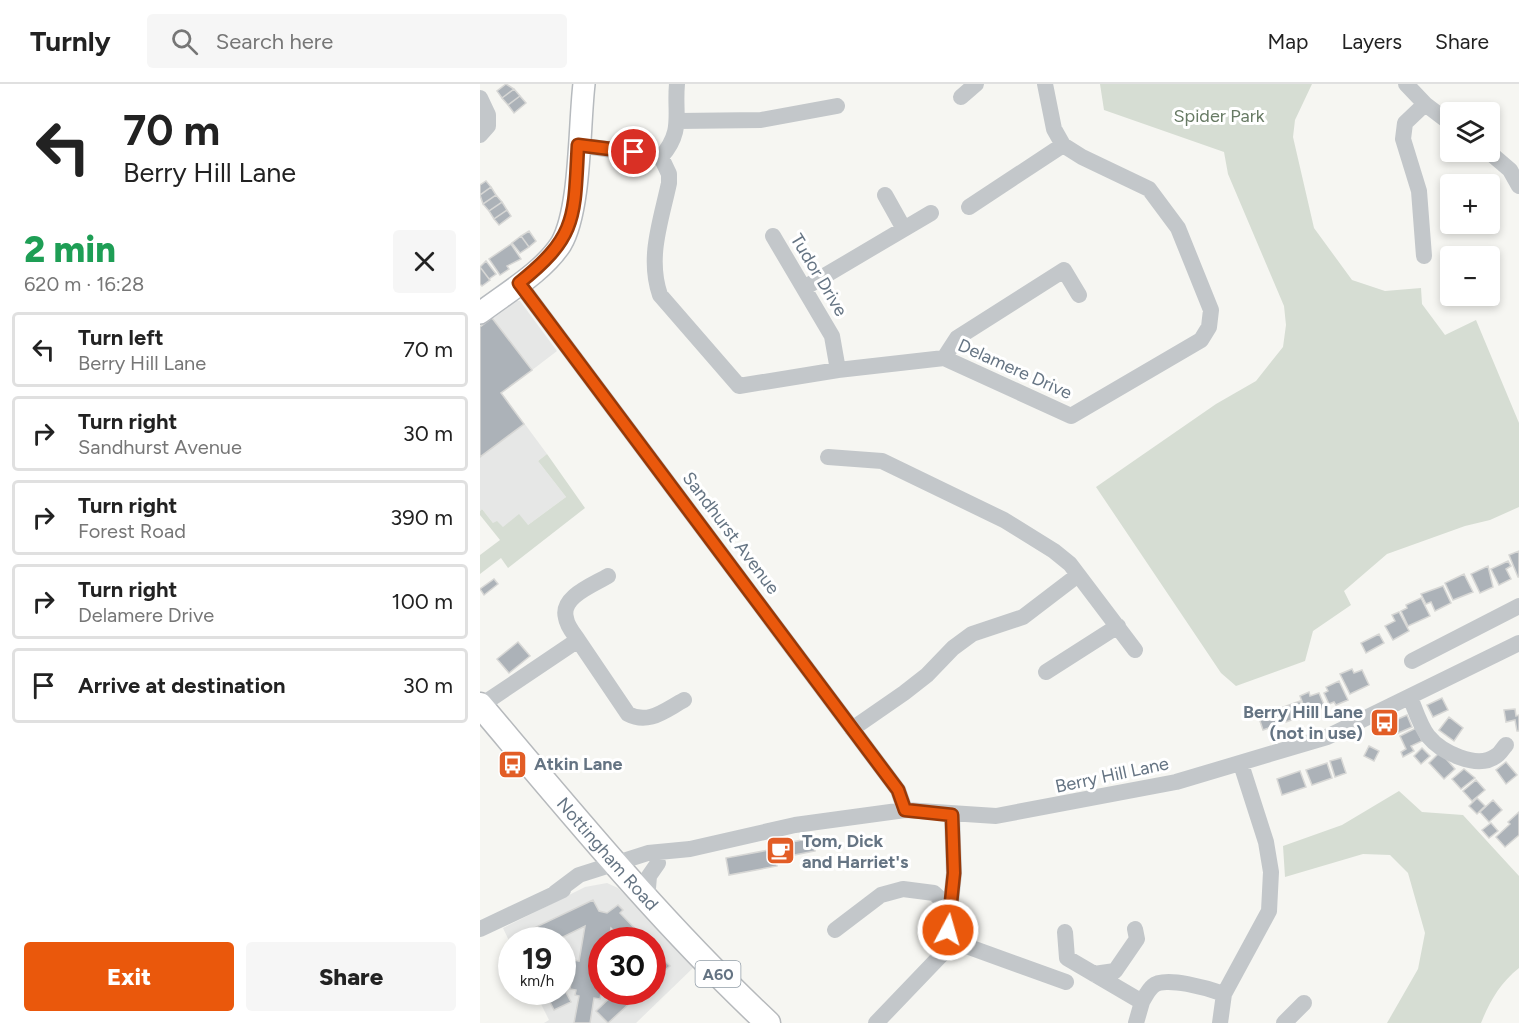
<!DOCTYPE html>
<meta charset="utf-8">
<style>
:root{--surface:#fff;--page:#f6f6f6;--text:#222;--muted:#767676;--line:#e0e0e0;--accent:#ea580c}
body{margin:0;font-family:Figtree,sans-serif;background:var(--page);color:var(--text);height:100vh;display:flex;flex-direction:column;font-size:22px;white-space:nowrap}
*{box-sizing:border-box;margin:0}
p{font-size:20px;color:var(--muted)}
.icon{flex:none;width:33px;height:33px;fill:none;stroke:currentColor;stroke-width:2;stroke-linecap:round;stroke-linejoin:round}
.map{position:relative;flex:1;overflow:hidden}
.panel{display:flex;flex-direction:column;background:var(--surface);width:480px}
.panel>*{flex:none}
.hud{background:#fff;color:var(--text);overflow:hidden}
.fabs{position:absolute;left:960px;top:18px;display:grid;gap:12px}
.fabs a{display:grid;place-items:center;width:60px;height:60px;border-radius:6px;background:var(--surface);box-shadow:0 3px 9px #0003;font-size:30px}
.speed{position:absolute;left:18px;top:843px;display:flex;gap:12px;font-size:30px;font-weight:700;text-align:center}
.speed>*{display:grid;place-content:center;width:78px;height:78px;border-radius:50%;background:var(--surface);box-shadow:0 3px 9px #0003;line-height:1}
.speed small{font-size:15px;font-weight:400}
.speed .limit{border:9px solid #d22;background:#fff;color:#111}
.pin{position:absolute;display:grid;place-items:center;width:51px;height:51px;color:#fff;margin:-26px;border:3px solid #fff;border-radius:50%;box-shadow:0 2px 6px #0007}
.me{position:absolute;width:66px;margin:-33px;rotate:6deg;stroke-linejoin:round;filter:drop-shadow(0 0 4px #0008)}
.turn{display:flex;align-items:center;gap:21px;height:126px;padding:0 24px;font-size:27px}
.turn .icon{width:78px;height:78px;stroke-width:2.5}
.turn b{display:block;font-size:42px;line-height:51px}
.round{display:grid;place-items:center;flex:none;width:63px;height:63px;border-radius:6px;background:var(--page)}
.overview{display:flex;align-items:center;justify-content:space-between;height:102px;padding:0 24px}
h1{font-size:36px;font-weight:800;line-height:45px;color:#1e9e55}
.button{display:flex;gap:12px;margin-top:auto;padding:12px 24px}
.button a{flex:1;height:69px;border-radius:6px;background:var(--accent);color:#fff;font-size:24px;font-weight:800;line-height:69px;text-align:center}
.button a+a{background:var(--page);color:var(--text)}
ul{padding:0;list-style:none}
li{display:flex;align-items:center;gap:18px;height:75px;margin:0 12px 9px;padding:0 12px;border:3px solid var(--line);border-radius:6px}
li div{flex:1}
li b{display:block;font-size:22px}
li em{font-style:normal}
header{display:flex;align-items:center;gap:36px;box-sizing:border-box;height:84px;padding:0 30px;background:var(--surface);border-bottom:2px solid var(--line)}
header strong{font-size:28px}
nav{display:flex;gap:33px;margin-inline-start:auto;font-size:21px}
.search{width:420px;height:54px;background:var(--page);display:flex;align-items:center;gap:15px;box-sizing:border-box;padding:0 21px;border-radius:6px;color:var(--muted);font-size:22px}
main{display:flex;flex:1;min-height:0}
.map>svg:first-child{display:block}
.built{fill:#e6e7e6;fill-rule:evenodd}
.green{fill:#d6ddd3}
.building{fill:#acb2b8;stroke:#d7d7d5;stroke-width:1.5}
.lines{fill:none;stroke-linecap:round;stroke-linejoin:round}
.major-casing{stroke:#b6babe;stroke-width:24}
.highway-casing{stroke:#b6b9bc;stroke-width:27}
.minor{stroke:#c3c7ca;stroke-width:16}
.major{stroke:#fff;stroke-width:21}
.highway{stroke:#fff;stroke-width:24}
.route-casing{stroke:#983908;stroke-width:15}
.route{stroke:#ea580c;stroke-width:10}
.labels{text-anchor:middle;stroke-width:6;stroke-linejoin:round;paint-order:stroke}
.shield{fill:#fff;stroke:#939ea8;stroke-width:1.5}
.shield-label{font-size:16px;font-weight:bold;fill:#657483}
.park-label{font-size:18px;fill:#677a64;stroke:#fff}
.street-label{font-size:18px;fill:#657483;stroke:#fff}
.poi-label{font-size:18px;font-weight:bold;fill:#657483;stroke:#fff;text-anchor:start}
</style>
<header>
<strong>Turnly</strong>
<div class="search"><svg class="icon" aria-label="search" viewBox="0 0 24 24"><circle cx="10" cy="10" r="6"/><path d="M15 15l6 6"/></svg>Search here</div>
<nav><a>Map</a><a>Layers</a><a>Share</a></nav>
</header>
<main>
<section class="panel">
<div class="hud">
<div class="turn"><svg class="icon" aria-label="left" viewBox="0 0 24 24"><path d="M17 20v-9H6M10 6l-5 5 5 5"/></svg><div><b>70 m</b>Berry Hill Lane</div></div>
</div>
<div class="overview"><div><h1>2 min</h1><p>620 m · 16:28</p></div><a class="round"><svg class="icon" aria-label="close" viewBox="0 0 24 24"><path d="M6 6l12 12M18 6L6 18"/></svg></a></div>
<ul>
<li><svg class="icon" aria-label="left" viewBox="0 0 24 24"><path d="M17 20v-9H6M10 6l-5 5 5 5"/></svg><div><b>Turn left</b><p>Berry Hill Lane</p></div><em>70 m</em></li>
<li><svg class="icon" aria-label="right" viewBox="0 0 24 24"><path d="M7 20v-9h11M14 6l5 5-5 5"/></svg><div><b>Turn right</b><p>Sandhurst Avenue</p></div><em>30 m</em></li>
<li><svg class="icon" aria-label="right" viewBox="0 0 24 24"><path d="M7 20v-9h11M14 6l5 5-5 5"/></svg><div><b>Turn right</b><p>Forest Road</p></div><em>390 m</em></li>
<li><svg class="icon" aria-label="right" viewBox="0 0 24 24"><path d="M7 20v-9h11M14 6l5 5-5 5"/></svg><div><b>Turn right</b><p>Delamere Drive</p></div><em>100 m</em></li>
<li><svg class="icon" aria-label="arrive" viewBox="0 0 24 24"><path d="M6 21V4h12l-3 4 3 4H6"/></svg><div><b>Arrive at destination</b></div><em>30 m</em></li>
</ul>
<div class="button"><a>Exit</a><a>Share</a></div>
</section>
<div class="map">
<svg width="1039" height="939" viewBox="0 0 1039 939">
<rect width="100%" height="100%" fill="#f6f6f2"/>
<path class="built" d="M32,217H40L77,267L22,309L67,370L58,377L86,413L48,441L23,443L13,439L2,425L0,427V241Z
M127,799L138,804L150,815L214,883L156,939H64L69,936L55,908H82V856H32L31,861L23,844L105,803ZM122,856H172V908H122Z"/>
<path class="green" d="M620,0H832L815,36L813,53L834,144L872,196L905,207L941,204L942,220L965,251L996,236L1039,339V423L1010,436L985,442L907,470L864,507L871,521L833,547L825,577L756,602L741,589L616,403L736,320L776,297L803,263L806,241L804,222L748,90L744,68L624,26Z
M67,370L105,424L28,484L21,474L0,490V471L20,456L0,431V427L2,425L13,439L17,437L23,443L39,430L48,441L86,413L58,377Z
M919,707L942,728L983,731L1039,792V884C1020,899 1010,917 1001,939H907L938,885L945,849L928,789L910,771L883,770L805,793L803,762L862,741Z"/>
<path class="building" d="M26,0L34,5L22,14L17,7Z
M34,5L40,12L28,21L22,14Z
M40,12L46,19L34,29L28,21Z
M6,97L11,103L0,111V101Z
M11,103L16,111L3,120L0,111Z
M16,111L22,118L9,127L3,120Z
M22,118L27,126L14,135L9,127Z
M27,126L31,132L19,141L14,135Z
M49,147L56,157L49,163L41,152Z
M41,152L49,163L40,169L32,159Z
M31,160L41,175L27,182L29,185L20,191L9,175Z
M6,177L16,190L9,195L0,183Z
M0,183L10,196L2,202L0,200Z
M12,234L52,286L21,309L44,340L0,373V243Z
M1039,467V493H1038L1029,471Z
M1028,477L1031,482L1026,485L1031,495L1019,501L1011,485Z
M1008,482L1013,503L1000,509L991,490Z
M984,490L993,508L973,516L965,499Z
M14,495L18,500L4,511L0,505Z
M963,502L971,519L955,527L951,518L946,520L941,510Z
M941,514L950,532L928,542L921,527L927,524L926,521Z
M919,528L929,547L913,556L905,542L915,537L912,531Z
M899,550L904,559L886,569L881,559Z
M38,558L50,572L29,589L17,575Z
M872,585L874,589L882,586L889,601L870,610L860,590Z
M859,597L868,616L856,621L854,618L849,620L844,609L848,607L846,603Z
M829,608L830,612L839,609L845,623L827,631L820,612Z
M962,614L968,626L953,633L947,621Z
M820,617L825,631L806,638L801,624Z
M798,624L803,639L783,646L778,631Z
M1035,625L1036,632L1039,631V647H1037L1035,636L1026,638L1024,626Z
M927,631L932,643L916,650L911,638Z
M969,633L983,644L974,657L959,646Z
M936,644L942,657L931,662L934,667L923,673L921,668L926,665L920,652Z
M889,662L899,667L894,677L884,672Z
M942,664L950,672L941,680L934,672Z
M960,668L975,685L964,695L949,679Z
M861,674L866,689L855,693L850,677Z
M1026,678L1037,691L1026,700L1016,686Z
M847,679L852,694L832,701L826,686Z
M984,685L995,694L981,705L972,695Z
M820,687L826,703L802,711L797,695Z
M996,696L1005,706L992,717L983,707Z
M997,714L1005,722L997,730L989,722Z
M1013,716L1022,726L1009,738L1000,728Z
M1039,728V751L1025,763L1016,753L1030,740L1028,738Z
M1011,739L1018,747L1009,754L1002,746Z
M332,754L335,767L299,774L297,761Z
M294,765L297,782L249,791L246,774Z
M113,816L119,827L127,829L138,821L143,826L140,829L166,856H143L131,844L129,856H122V908H128L127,911L121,910L120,915L114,914L110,939H94L99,912L95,911L96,906L90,905L92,892L86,891L89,875L99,877L105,842L77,856H39L37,852Z
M172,864L190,882L172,898Z
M82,901L91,918L74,926L65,908H82Z
M136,908H162L128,939L116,927Z"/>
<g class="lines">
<defs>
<path id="major" d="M0,229C26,209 63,188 81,160C101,126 99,42 104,0"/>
<g id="highway">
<path id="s1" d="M0,621C93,731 183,841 288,939"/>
</g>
</defs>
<use href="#major" class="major-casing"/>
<use href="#highway" class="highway-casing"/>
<path class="minor" d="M926,0L945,20L970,39
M481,13L496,0
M0,14L8,31V42L0,51
M198,37L281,36L357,22
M98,61L181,73L189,90V99C181,137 167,173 180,211L259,302L358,286L464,274L591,332L721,256L729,243L731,226L698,144L669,105L602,73L583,61L574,45L565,0
M1009,68L1030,86L1039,102
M181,73C204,47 194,30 197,0
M405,111L424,145
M489,123L583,61
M293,152L352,252L358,286
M944,172L939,107L923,55L925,39L945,20
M39,199L418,706L425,726
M324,204L451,129
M464,274L477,254L584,186L599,211
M348,373L402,377L524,436L574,467L590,480L655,566
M98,556L148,630C169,641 185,626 204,616
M932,577L1039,522
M566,588L638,542
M930,613C935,625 940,642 948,652C961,668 997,686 1016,672C1020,670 1023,664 1026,661
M0,622L98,556C94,550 87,542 86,534C80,513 113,501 128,492
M372,645L424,609L447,591L473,564L492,550L543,533L598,491
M75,809L99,791L168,769L210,765L315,741L425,726L516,732L696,698L847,653L1039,559
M167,816L169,792L178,779
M0,845L83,806
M355,846L401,811L423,805L454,809L470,824
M585,848L587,874L662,918C665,913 668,906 673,902C684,891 730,905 744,910
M467,855L586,898
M614,890L635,887L657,855L655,845
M396,939L466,866L474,789L472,731
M656,939L662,918
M740,939L744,910L789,827L791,788L786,758L761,680
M804,939L824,919"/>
<use href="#major" class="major"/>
<use href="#highway" class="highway"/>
</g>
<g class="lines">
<defs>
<path id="route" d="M154,68L98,61C94,133 98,152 39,199L418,706L425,726L472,731L474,789L468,846"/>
</defs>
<use href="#route" class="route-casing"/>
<use href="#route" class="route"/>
</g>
<defs>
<symbol id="bus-square" viewBox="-11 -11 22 22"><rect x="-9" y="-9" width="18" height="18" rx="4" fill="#e25d26" stroke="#fff"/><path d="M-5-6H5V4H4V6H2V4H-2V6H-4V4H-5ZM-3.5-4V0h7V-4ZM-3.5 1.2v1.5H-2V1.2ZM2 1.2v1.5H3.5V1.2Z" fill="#fff"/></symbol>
<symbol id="cafe-square" viewBox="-11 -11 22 22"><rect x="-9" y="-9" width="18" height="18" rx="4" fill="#e25d26" stroke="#fff"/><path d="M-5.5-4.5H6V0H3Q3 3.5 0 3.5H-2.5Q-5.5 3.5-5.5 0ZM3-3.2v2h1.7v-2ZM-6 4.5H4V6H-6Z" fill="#fff"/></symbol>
</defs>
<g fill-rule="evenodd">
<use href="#bus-square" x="888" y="622" width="33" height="33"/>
<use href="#bus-square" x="16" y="664" width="33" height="33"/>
<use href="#cafe-square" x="284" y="750" width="33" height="33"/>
</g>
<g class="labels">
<rect class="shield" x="215.5" y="877" width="45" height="26" rx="4.5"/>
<g class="shield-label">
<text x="238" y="896">A60</text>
</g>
<g class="park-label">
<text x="739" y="38">Spider Park</text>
</g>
<g class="street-label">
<text transform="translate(339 191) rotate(59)" y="6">Tudor Drive</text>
<text transform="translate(535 285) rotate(24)" y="6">Delamere Drive</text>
<text transform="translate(251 449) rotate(53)" y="6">Sandhurst Avenue</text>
<text transform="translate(632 691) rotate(-12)" y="6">Berry Hill Lane</text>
<text dy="6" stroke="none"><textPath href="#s1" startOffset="196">Nottingham Road</textPath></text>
</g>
<g class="poi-label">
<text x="883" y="634" text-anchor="end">Berry Hill Lane<tspan x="883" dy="21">(not in use)</tspan></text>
<text x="54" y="686">Atkin Lane</text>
<text x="322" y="763">Tom, Dick<tspan x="322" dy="21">and Harriet's</tspan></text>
</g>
</g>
</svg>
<div class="fabs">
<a><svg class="icon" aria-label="layers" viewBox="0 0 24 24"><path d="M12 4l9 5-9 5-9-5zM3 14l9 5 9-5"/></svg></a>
<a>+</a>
<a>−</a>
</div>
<div class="speed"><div>19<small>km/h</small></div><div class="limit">30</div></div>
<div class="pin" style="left:154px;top:68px;background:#d93025"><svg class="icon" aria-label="arrive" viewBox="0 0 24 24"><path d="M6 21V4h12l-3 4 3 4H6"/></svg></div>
<svg class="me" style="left:468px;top:846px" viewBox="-20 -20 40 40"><circle r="17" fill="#ea580c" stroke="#fff" stroke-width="3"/><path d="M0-11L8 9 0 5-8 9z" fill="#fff"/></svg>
</div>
</main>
